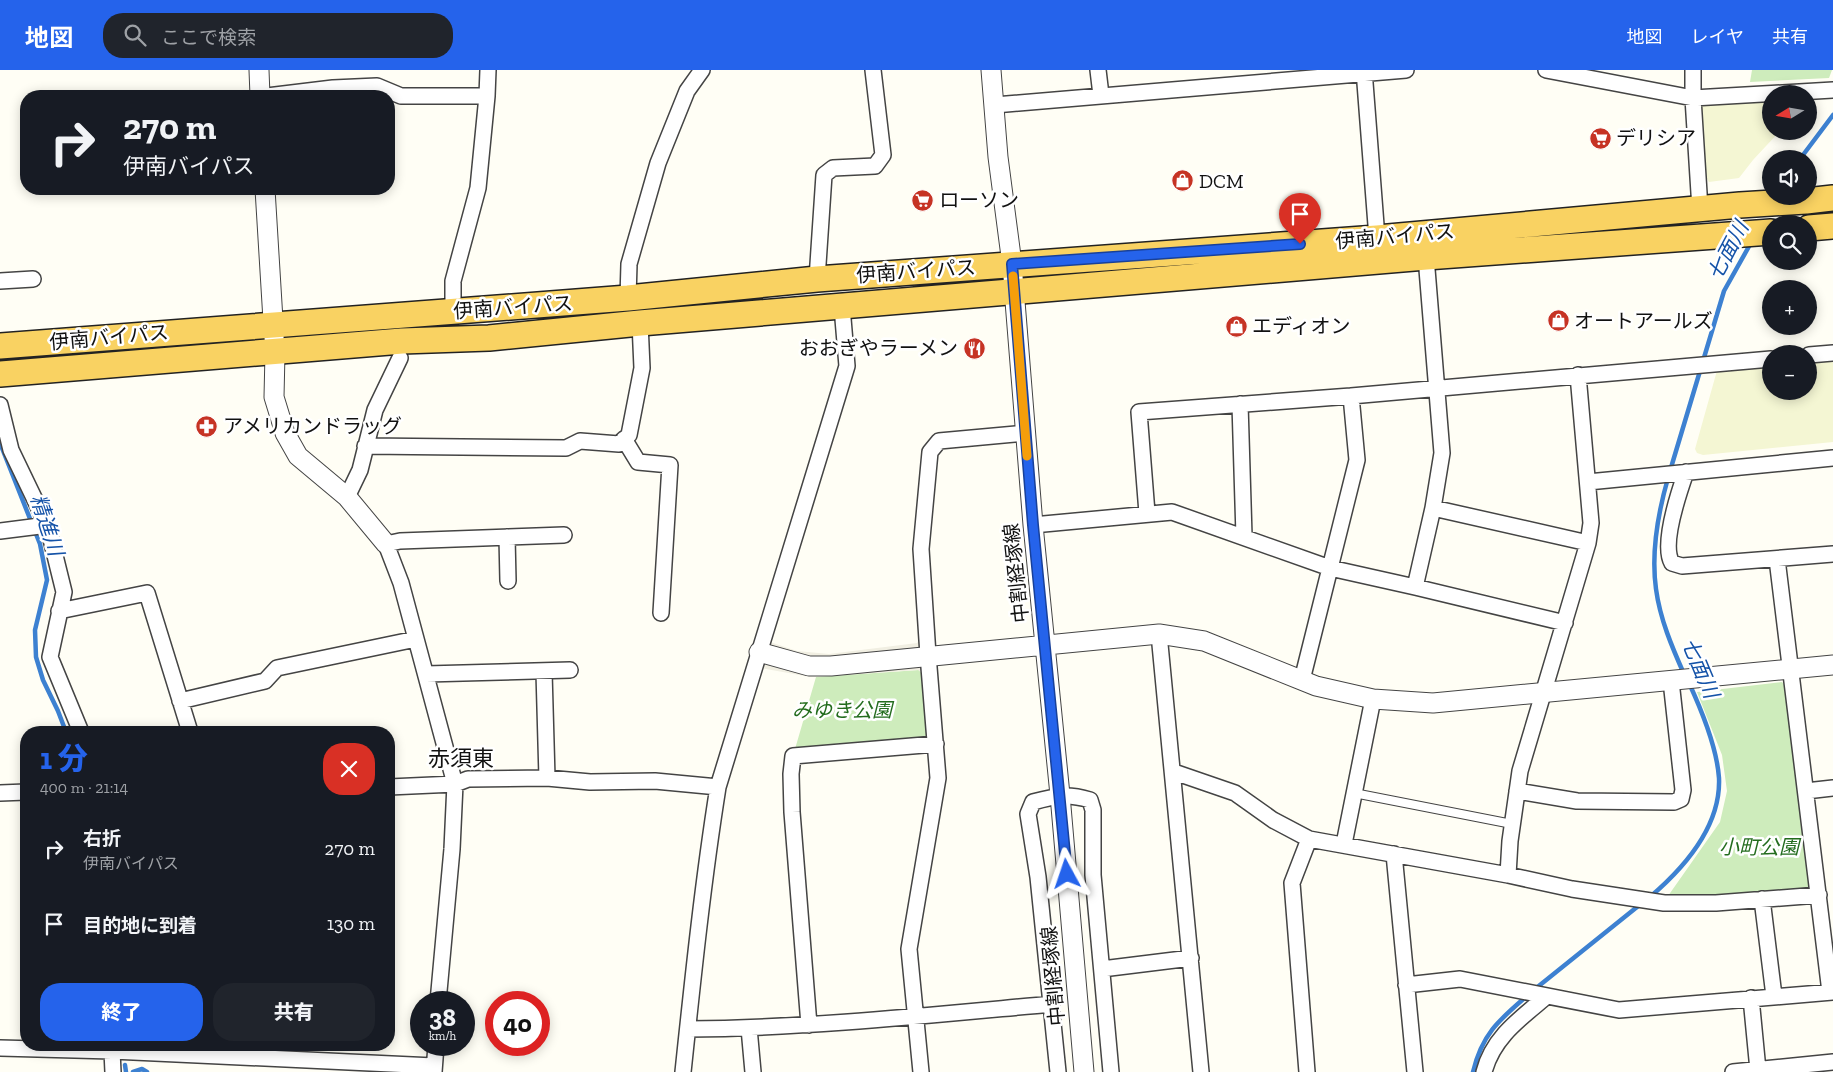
<!DOCTYPE html>
<html lang="ja">
<meta charset="utf-8">
<style>
:root{--surface:#171b24;--page:#20242c;--text:#f1f3f6;--muted:#9ea1a6;--accent:#2563eb}
body{margin:0;font-family:"Zilla Slab","Noto Sans JP",serif;background:var(--page);color:var(--text);height:100vh;display:flex;flex-direction:column;font-size:19px;white-space:nowrap}
*{box-sizing:border-box;margin:0}
p{font-size:16px;color:var(--muted)}
.icon{flex:none;width:28px;height:28px;fill:none;stroke:currentColor;stroke-width:2;stroke-linecap:round;stroke-linejoin:round}
.map{position:relative;flex:1;overflow:hidden}
.sheet{position:absolute;left:20px;top:656px;width:375px;height:325px;display:flex;flex-direction:column;background:var(--surface);border-radius:20px;box-shadow:0 2px 12px #0003}
.sheet>*{flex:none}
.top-card{position:absolute;left:20px;top:20px;width:375px;height:105px;border-radius:20px;box-shadow:0 2px 12px #0003;background:#171b24;color:var(--text);overflow:hidden}
.needle{width:32px;rotate:259deg}
.fabs{position:absolute;left:1762px;top:15px;display:grid;gap:10px}
.fabs a{display:grid;place-items:center;width:55px;height:55px;border-radius:50%;background:var(--surface);box-shadow:0 2px 12px #0003;font-size:25px}
.speed{position:absolute;left:410px;top:921px;display:flex;gap:10px;font-size:25px;font-weight:700;text-align:center}
.speed>*{display:grid;place-content:center;width:65px;height:65px;border-radius:50%;background:var(--surface);box-shadow:0 2px 12px #0003;line-height:1}
.speed small{font-size:12px;font-weight:400}
.speed .limit{border:8px solid #d22;background:#fff;color:#111}
.pin{position:absolute;display:grid;place-items:center;width:42px;height:42px;color:#fff;margin:-51px -21px;border-radius:50% 50% 50% 0;rotate:-45deg;box-shadow:0 0 5px #0007}
.pin .icon{rotate:45deg}
.me{position:absolute;width:55px;margin:-28px;rotate:355deg;stroke-linejoin:round;filter:drop-shadow(0 0 4px #0008)}
.turn{display:flex;align-items:center;gap:18px;height:105px;padding:0 20px;font-size:22px}
.turn .icon{width:65px;height:65px;stroke-width:2.5}
.turn b{display:block;font-size:35px;line-height:42px}
.round{display:grid;place-items:center;flex:none;width:52px;height:52px;border-radius:20px;background:var(--page)}
.head{display:flex;align-items:center;justify-content:space-between;height:85px;padding:0 20px}
h1{font-size:30px;font-weight:800;line-height:38px;color:var(--accent)}
.cta{display:flex;gap:10px;margin-top:auto;padding:10px 20px}
.cta a{flex:1;height:58px;border-radius:20px;background:var(--accent);color:#fff;font-size:20px;font-weight:800;line-height:58px;text-align:center}
.cta a+a{background:var(--page);color:var(--text)}
ul{padding:0;list-style:none}
li{display:flex;align-items:center;gap:15px;height:75px;padding:0 20px}
li div{flex:1}
li b{display:block;font-size:19px}
li em{font-style:normal}
header{display:flex;align-items:center;gap:30px;box-sizing:border-box;height:70px;padding:0 25px;background:var(--accent);color:#fff}
header strong{font-size:24px}
nav{display:flex;gap:28px;margin-inline-start:auto;font-size:18px}
.search{width:350px;height:45px;background:var(--page);display:flex;align-items:center;gap:12px;box-sizing:border-box;padding:0 18px;border-radius:20px;color:var(--muted);font-size:19px}
.map>svg:first-child{display:block}
.farmland{fill:#f4f6d3}
.green{fill:#ceecbc}
.plaza{fill:#f1efe2}
.lines{fill:none;stroke-linecap:round;stroke-linejoin:round}
.stream{stroke:#3d81d1;stroke-width:4.5}
.service-casing{stroke:#444;stroke-width:10}
.minor-casing{stroke:#444;stroke-width:18}
.tertiary-casing{stroke:#444;stroke-width:21}
.trunk-casing{stroke:#222;stroke-width:28}
.service{stroke:#fff;stroke-width:8}
.minor{stroke:#fff;stroke-width:15}
.tertiary{stroke:#fff;stroke-width:19}
.trunk{stroke:#f9d262;stroke-width:25}
.route-casing{stroke:#184099;stroke-width:12}
.route{stroke:#2563eb;stroke-width:9}
.slow{stroke:#f59e0b;stroke-width:9}
.labels{text-anchor:middle;stroke-width:5;stroke-linejoin:round;paint-order:stroke}
.poi-label{font-size:20px;fill:#111;stroke:#fff;text-anchor:start}
.street-label{font-size:20px;fill:#111;stroke:#fff}
.park-label{font-size:20px;font-style:italic;fill:#236c1e;stroke:#fff}
.water-label{font-size:21px;font-style:italic;fill:#1553a8;stroke:#fff}
.quarter-label{font-size:22px;fill:#111;stroke:#fff}
</style>
<header>
<strong>地図</strong>
<div class="search"><svg class="icon" aria-label="search" viewBox="0 0 24 24"><circle cx="10" cy="10" r="6"/><path d="M15 15l6 6"/></svg>ここで検索</div>
<nav><a>地図</a><a>レイヤ</a><a>共有</a></nav>
</header>
<div class="map">
<svg width="1833" height="1002" viewBox="0 0 1833 1002">
<rect width="100%" height="100%" fill="#fffef5"/>
<path class="farmland" d="M1771,29V61H1780L1753,90L1739,108L1709,112L1704,104L1700,35Z
M1833,286V372L1703,385L1697,383L1695,379L1718,297L1771,292V321H1809V288Z"/>
<path class="green" d="M1752,0H1832L1829,8L1750,12Z
M919,600L924,605L929,661L924,668L795,679L816,607Z
M1782,612L1785,615L1812,813L1806,820L1715,826H1668L1720,752L1727,721L1722,685L1697,622Z"/>
<path class="plaza" d="M921,568L919,578L828,589L805,587L768,575L767,571L797,581L829,584L917,573Z
M768,593L918,596L923,600L922,603L918,600L829,606H805L760,598L761,595Z"/>
<g class="lines">
<path class="stream" d="M1800,89L1833,45
M0,373L40,474L47,510L35,560L36,587L43,610L58,641L66,662
M1670,401L1724,221L1752,171
M1668,408C1658,443 1651,483 1656,519C1660,549 1672,577 1684,604
M1650,827C1684,798 1721,756 1719,708C1717,679 1701,639 1689,613
M1535,919L1642,833
M125,995L126,1002
M133,1002L142,999L147,1002
M1473,1002C1482,964 1499,950 1527,926"/>
<defs>
<path id="service" d="M1354,723L1512,754"/>
<path id="minor" d="M1098,0L1101,25
M1364,0L1377,168
M1546,0L1693,28L1833,20
M1693,0V28L1700,139
M267,26L333,18L377,16L401,26H487
M995,35L1406,0
M817,209L824,105L833,98L875,96L883,85L873,0
M0,211L33,209
M628,228L629,194L658,93L687,21L702,0
M453,242V211L478,118L487,26L488,0
M1809,285L1833,283
M1240,334L1244,466
M0,335L11,380L48,457L64,522L50,587L81,662
M624,369L638,392L670,395L661,543
M365,376L566,378L580,371L619,374L629,365L642,298L640,253
M1686,402C1679,422 1661,475 1672,493L1682,496L1833,484
M1588,412L1833,388
M347,427L360,400L375,340L400,288
M1433,438L1588,473
M1147,443L1139,342L1351,326L1771,289
M1033,455L1172,442L1330,498L1415,517L1565,553
M0,461L40,456L48,457
M507,467L508,511
M1777,489L1830,922
M1415,517L1433,438L1442,383L1426,187
M59,541L147,523L190,662
M1159,564L1201,1002
M544,602L547,708
M426,604L570,600
M1302,610L1357,390L1351,326
M180,631L265,611L277,598L416,569
M1174,702L1235,723L1273,750L1309,769L1508,805L1572,819L1664,833H1716L1819,825
M389,717L455,714L468,709L547,708L590,712L655,711L718,717
M1517,721L1577,731L1674,732L1681,729L1683,720L1671,611
M1806,721L1833,718
M0,723L26,722
M1344,774L1373,629
M1394,784L1415,1002
M1508,805L1510,771L1520,701L1588,473L1591,453L1578,305
M1762,829L1774,926
M1102,899L1191,888
M1406,915L1460,909L1619,940L1833,922
M1751,928L1758,1000
M438,932L452,779L455,714L401,513L386,474L400,471L564,465
M809,955L792,742L791,704L793,686L936,674
M749,958L753,1002
M688,959C809,958 931,945 1052,934
M0,978L112,981L434,996
M112,981L113,1002
M434,1002L436,975
M683,1002C693,907 703,811 718,717L847,296L842,237
M921,1002L909,879L938,708L928,585L921,479L930,382L939,371L1026,363
M1058,1002L1038,807L1028,744L1033,732C1055,726 1067,723 1090,730L1093,740V805L1111,1002
M1307,1002L1292,813L1309,769
M1484,1002C1493,967 1521,948 1547,926
M1733,1002L1833,992"/>
<path id="tertiary" d="M259,0L260,26
M991,0L998,87L1012,194L1033,455L1060,725L1084,1002
M265,119L275,283L274,327L285,363L298,386L347,427L386,474
M759,582L809,596H831L1159,564L1204,571L1316,616L1373,629L1433,633L1833,595"/>
<path id="trunk" d="M1809,158L1833,156
M0,276L628,228L817,209L1377,168L1740,135L1806,131L1833,128
M0,304L402,271L489,268L640,253L1426,187L1771,162"/>
</defs>
<use href="#service" class="service-casing"/>
<use href="#minor" class="minor-casing"/>
<use href="#tertiary" class="tertiary-casing"/>
<use href="#trunk" class="trunk-casing"/>
<use href="#service" class="service"/>
<use href="#minor" class="minor"/>
<use href="#tertiary" class="tertiary"/>
<use href="#trunk" class="trunk"/>
</g>
<g class="lines">
<defs>
<path id="route" d="M1067,804L1033,455L1012,194L1300,174"/>
</defs>
<use href="#route" class="route-casing"/>
<use href="#route" class="route"/>
<path class="slow" d="M1013,206L1027,386"/>
</g>
<defs>
<symbol id="supermarket-disc" viewBox="-11 -11 22 22"><circle r="9.5" fill="#c63324" stroke="#fff"/><path d="M-6-5.5h2.5l.6 2H6L4.5 2H-2.5L-4.4-4H-6ZM-1.5 3.2a1.3 1.3 0 1 0 .1 0ZM3 3.2a1.3 1.3 0 1 0 .1 0Z" fill="#fff"/></symbol>
<symbol id="shop-disc" viewBox="-11 -11 22 22"><circle r="9.5" fill="#c63324" stroke="#fff"/><path d="M-5-2.5h2.3a2.7 3.5 0 0 1 5.4 0H5L5.5 6h-11ZM-1.5-2.5h3a1.5 2.3 0 0 0-3 0Z" fill="#fff"/></symbol>
<symbol id="restaurant-disc" viewBox="-11 -11 22 22"><circle r="9.5" fill="#c63324" stroke="#fff"/><path d="M-5-6h1v4h1v-4h1v4h1v-4h1v5L-1.5 .5V6h-2V.5L-5-1ZM5-6V6H3V1.5H1.5Q1.5-4 5-6Z" fill="#fff"/></symbol>
<symbol id="pharmacy-disc" viewBox="-11 -11 22 22"><circle r="9.5" fill="#c63324" stroke="#fff"/><path d="M-2-6h4v4h4v4h-4v4h-4v-4h-4v-4h4Z" fill="#fff"/></symbol>
</defs>
<g fill-rule="evenodd">
<use href="#supermarket-disc" x="1588" y="56" width="25" height="25"/>
<use href="#shop-disc" x="1170" y="98" width="25" height="25"/>
<use href="#supermarket-disc" x="910" y="118" width="25" height="25"/>
<use href="#shop-disc" x="1546" y="238" width="25" height="25"/>
<use href="#shop-disc" x="1224" y="244" width="25" height="25"/>
<use href="#restaurant-disc" x="962" y="266" width="25" height="25"/>
<use href="#pharmacy-disc" x="194" y="344" width="25" height="25"/>
</g>
<g class="labels">
<g class="poi-label">
<text x="1616" y="75">デリシア</text>
<text x="1199" y="118">DCM</text>
<text x="939" y="137">ローソン</text>
<text x="1574" y="258">オートアールズ</text>
<text x="1252" y="263">エディオン</text>
<text x="958" y="285" text-anchor="end">おおぎやラーメン</text>
<text x="223" y="363">アメリカンドラッグ</text>
</g>
<g class="street-label">
<text transform="translate(1395 166) rotate(-5)" y="7">伊南バイパス</text>
<text transform="translate(916 201) rotate(-4)" y="7">伊南バイパス</text>
<text transform="translate(513 237) rotate(-4)" y="7">伊南バイパス</text>
<text transform="translate(109 267) rotate(-5)" y="7">伊南バイパス</text>
<text transform="translate(1016 503) rotate(-96)" y="7">中割経塚線</text>
<text transform="translate(1053 906) rotate(-95)" y="7">中割経塚線</text>
</g>
<g class="park-label">
<text x="842" y="647">みゆき公園</text>
<text x="1759" y="784">小町公園</text>
</g>
<g class="water-label">
<text transform="translate(1728 181) rotate(-62)" y="7">七面川</text>
<text transform="translate(47 455) rotate(72)" y="7">精進川</text>
<text transform="translate(1700 598) rotate(67)" y="7">七面川</text>
</g>
<g class="quarter-label">
<text x="461" y="696">赤須東</text>
</g>
</g>
</svg>
<div class="fabs">
<a><svg class="needle" viewBox="-14 -14 28 28"><path d="M0-13l5 13h-10z" fill="#e53935"/><path d="M0 13l5-13h-10z" fill="#9ea1a6"/></svg></a>
<a><svg class="icon" aria-label="sound" viewBox="0 0 24 24"><path d="M4 9h4l5-4v14l-5-4H4zM17 9q2 3 0 6"/></svg></a>
<a><svg class="icon" aria-label="search" viewBox="0 0 24 24"><circle cx="10" cy="10" r="6"/><path d="M15 15l6 6"/></svg></a>
<a>+</a>
<a>−</a>
</div>
<div class="speed"><div>38<small>km/h</small></div><div class="limit">40</div></div>
<div class="pin" style="left:1300px;top:174px;background:#d93025"><svg class="icon" aria-label="arrive" viewBox="0 0 24 24"><path d="M6 21V4h12l-3 4 3 4H6"/></svg></div>
<svg class="me" style="left:1067px;top:804px" viewBox="-20 -20 40 40"><path d="M0-17L14 15 0 8-14 15z" fill="#2563eb" stroke="#fff" stroke-width="4"/></svg>
<div class="top-card">
<div class="turn"><svg class="icon" aria-label="right" viewBox="0 0 24 24"><path d="M7 20v-9h11M14 6l5 5-5 5"/></svg><div><b>270 m</b>伊南バイパス</div></div>
</div>
<section class="sheet">
<div class="head"><div><h1>1 分</h1><p>400 m · 21:14</p></div><a class="round" style="background:#d93025;color:#fff"><svg class="icon" aria-label="close" viewBox="0 0 24 24"><path d="M6 6l12 12M18 6L6 18"/></svg></a></div>
<ul>
<li><svg class="icon" aria-label="right" viewBox="0 0 24 24"><path d="M7 20v-9h11M14 6l5 5-5 5"/></svg><div><b>右折</b><p>伊南バイパス</p></div><em>270 m</em></li>
<li><svg class="icon" aria-label="arrive" viewBox="0 0 24 24"><path d="M6 21V4h12l-3 4 3 4H6"/></svg><div><b>目的地に到着</b></div><em>130 m</em></li>
</ul>
<div class="cta"><a>終了</a><a>共有</a></div>
</section>
</div>
